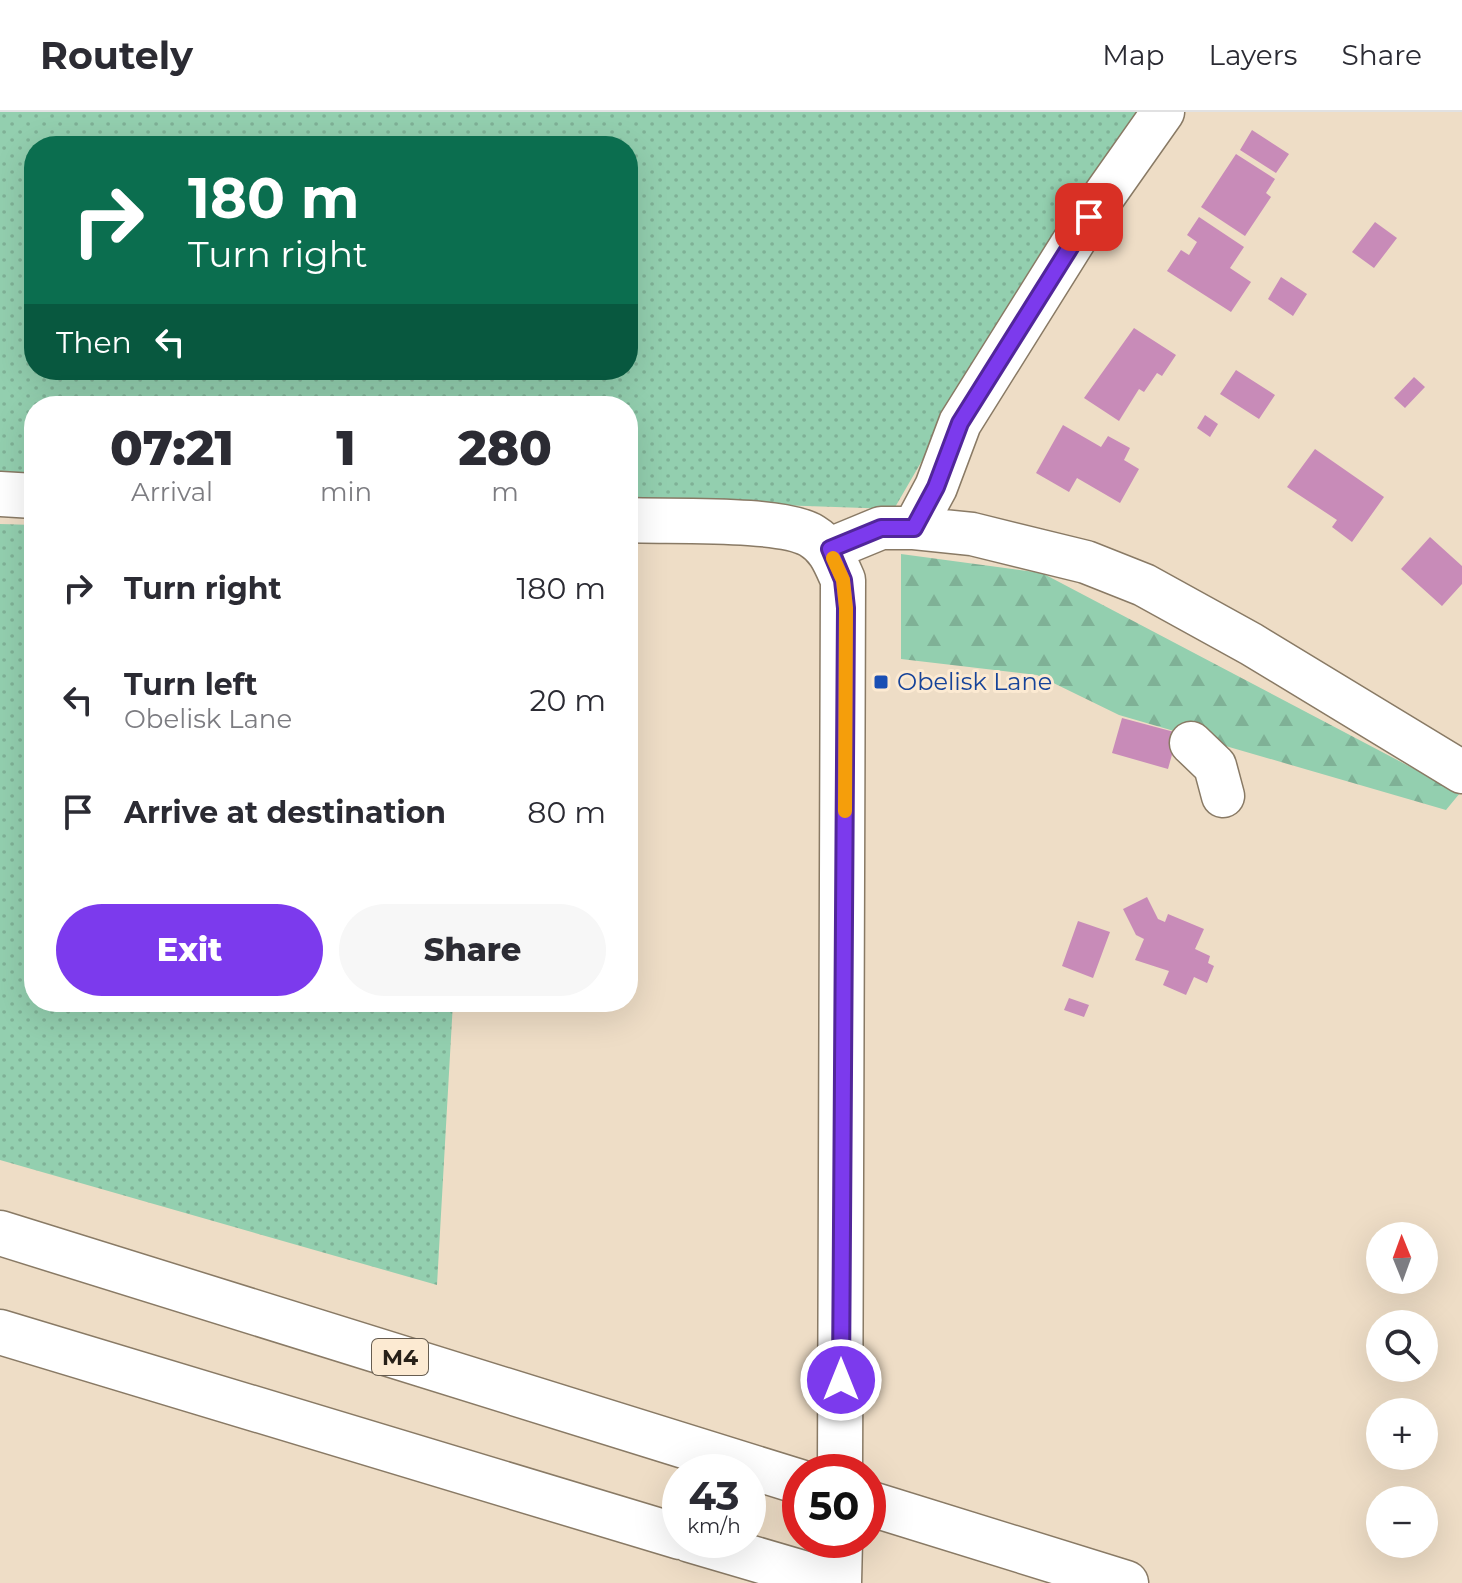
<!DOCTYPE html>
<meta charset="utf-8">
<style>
:root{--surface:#fff;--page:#f7f7f7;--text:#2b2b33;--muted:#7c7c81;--line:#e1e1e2;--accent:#7c3aed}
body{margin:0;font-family:Montserrat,sans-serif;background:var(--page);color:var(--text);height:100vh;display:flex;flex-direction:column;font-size:30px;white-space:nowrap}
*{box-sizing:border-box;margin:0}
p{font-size:26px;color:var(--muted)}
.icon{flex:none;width:44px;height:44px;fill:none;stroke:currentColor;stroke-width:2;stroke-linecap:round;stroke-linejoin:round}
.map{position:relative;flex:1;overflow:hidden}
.panel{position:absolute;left:24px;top:284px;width:614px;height:616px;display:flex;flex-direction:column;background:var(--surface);border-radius:32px;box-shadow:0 8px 32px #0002}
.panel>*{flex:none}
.banner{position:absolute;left:24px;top:24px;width:614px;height:244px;border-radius:32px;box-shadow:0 8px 32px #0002;background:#0b6e4f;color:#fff;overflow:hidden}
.needle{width:52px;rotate:359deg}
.tools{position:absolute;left:1366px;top:1110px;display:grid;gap:16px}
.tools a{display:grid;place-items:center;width:72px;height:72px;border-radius:50%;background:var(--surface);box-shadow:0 8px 32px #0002;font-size:40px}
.speed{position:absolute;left:662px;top:1342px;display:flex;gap:16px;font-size:40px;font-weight:700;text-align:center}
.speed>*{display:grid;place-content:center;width:104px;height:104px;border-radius:50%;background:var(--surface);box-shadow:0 8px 32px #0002;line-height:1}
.speed small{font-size:20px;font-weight:400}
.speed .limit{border:12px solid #d22;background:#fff;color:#111}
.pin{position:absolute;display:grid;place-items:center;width:68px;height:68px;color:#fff;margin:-34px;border-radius:16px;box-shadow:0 4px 12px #0006}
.me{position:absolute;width:88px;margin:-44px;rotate:0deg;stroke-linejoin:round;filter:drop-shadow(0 0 6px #0008)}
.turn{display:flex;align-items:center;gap:28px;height:168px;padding:0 32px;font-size:36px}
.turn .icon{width:104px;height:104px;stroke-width:2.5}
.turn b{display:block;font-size:56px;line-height:68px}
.then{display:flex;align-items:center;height:76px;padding:0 32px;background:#0003;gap:16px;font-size:30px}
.eta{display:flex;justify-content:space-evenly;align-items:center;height:136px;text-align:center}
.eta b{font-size:48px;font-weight:800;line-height:56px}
.button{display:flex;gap:16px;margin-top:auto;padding:16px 32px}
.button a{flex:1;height:92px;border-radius:48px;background:var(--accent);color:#fff;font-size:32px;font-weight:800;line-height:92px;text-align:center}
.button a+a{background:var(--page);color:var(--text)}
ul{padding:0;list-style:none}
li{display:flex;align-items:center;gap:24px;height:112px;padding:0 32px}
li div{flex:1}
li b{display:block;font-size:30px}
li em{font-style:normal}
header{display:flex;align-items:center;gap:48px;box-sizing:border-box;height:112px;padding:0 40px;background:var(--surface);border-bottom:2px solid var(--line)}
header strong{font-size:38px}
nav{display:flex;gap:44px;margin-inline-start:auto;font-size:28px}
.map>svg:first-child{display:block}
.grass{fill:url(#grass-dots);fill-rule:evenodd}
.forest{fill:url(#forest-firs)}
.building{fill:#c88bb8}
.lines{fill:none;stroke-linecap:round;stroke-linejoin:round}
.minor-casing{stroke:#897a65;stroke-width:45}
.major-casing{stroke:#897a65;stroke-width:47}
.highway-casing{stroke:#897a65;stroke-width:47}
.minor{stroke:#fff;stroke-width:42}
.major{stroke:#fff;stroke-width:44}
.highway{stroke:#fff;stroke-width:44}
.route-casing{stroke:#51269a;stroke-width:20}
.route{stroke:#7c3aed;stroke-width:14}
.slow{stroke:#f59e0b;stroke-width:14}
.transit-dot{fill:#1a4fb4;stroke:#fcead2;stroke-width:3}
.labels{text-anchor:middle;stroke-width:6;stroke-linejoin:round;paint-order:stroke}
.shield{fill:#fcead2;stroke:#675d50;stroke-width:2}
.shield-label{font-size:22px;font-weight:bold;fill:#272018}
.transit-label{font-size:24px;fill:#164399;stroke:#fcead2;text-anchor:start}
</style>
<header>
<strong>Routely</strong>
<nav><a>Map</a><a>Layers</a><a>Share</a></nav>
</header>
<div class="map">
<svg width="1462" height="1471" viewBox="0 0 1462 1471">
<defs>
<pattern id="grass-dots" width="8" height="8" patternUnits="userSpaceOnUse" patternTransform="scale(2)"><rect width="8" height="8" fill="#93cfaf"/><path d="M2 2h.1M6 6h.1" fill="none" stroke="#7fb196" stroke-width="1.8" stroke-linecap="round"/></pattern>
<pattern id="forest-firs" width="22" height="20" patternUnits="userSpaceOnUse" patternTransform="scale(2)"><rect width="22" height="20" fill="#93cfaf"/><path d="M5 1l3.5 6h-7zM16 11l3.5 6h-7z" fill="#7fb196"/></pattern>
</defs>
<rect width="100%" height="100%" fill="#eeddc6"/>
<path class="grass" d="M0,0H1138L1065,102L894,397L628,388V294H34V367L0,365ZM34,34H628V258H34Z
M0,412L34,413V890H453L437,1173L0,1048Z"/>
<path class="forest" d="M901,442L1042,461L1460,681L1446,698L1119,603L1037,563L901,547Z"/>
<path class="building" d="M1252,18L1289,42L1276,61L1240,38Z
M1236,42L1275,67L1266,81L1271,85L1245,124L1201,95Z
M1199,105L1244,135L1230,156L1251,170L1231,200L1167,159L1181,138L1189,143L1197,130L1187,123Z
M1375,110L1397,126L1374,156L1352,140Z
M1281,165L1307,182L1293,204L1268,187Z
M1134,216L1176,243L1162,264L1157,261L1144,280L1139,277L1119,309L1084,286Z
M1236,258L1275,283L1259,307L1220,282Z
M1414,265L1425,275L1405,296L1394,286Z
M1205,303L1218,312L1210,325L1197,316Z
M1063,313L1101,335L1108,324L1130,336L1124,348L1139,357L1120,391L1077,366L1069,380L1036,361Z
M1315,337L1384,385L1352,430L1332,415L1337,408L1287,375Z
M1430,425L1462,454V472L1442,494L1401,457Z
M1122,606L1178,621L1168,657L1112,641Z
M1147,785L1158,807L1165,810L1168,802L1204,817L1195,837L1210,844L1208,851L1214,854L1207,871L1194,865L1186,883L1163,873L1169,859L1135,848L1144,827L1136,823L1123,797Z
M1078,809L1110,820L1093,866L1062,854Z
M1069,886L1089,893L1084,905L1064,898Z"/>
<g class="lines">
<defs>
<path id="minor" d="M914,416L936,375L960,311L1089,105L1163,0
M830,437L881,416H914L972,422L1086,450L1144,473L1251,532L1462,660
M1191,631L1215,654L1223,684"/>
<path id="major" d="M0,382L34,384
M628,408C668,410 782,405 812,424C830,435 835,450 843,468L840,1360
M839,1471L840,1428"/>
<path id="highway" d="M0,1121L800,1370
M0,1220L680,1425
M868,1391L1126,1471
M690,1428L837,1471"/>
</defs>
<use href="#minor" class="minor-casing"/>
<use href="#major" class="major-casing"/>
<use href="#highway" class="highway-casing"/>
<use href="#minor" class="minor"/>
<use href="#major" class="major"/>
<use href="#highway" class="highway"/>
</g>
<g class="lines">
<defs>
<path id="route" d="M841,1268L846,496L843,468L830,437L881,416H914L936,375L960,311L1089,105"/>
</defs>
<use href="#route" class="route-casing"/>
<use href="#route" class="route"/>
<path class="slow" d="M833,446L843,468L846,496L845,699"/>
</g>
<rect class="transit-dot" x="873" y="562" width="16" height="16" rx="4"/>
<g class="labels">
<rect class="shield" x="372" y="1227" width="56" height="36" rx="6"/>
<g class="shield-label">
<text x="400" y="1253">M4</text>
</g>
<g class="transit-label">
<text x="897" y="578">Obelisk Lane</text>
</g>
</g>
</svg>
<div class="tools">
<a><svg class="needle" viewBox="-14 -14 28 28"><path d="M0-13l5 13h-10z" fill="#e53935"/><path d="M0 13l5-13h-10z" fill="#7c7c81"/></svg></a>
<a><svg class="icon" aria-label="search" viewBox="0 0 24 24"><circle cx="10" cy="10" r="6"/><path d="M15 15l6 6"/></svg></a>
<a>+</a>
<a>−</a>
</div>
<div class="speed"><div>43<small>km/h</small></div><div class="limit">50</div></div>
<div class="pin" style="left:1089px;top:105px;background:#d93025"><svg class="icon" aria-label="arrive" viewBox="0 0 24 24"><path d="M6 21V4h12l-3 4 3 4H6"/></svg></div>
<svg class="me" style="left:841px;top:1268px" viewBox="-20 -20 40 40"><circle r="17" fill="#7c3aed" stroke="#fff" stroke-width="3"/><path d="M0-11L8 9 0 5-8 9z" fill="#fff"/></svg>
<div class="banner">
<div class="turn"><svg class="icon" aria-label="right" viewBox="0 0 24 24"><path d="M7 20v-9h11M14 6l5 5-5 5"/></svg><div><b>180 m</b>Turn right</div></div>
<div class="then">Then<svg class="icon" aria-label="left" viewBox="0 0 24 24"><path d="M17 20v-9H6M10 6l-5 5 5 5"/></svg></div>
</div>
<section class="panel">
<div class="eta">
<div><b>07:21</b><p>Arrival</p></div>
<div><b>1</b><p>min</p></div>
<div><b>280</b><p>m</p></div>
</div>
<ul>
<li><svg class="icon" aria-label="right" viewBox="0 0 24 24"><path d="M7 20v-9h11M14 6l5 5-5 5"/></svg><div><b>Turn right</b></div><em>180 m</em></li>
<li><svg class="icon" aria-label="left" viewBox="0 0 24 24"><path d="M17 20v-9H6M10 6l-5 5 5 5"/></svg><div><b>Turn left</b><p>Obelisk Lane</p></div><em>20 m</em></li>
<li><svg class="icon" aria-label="arrive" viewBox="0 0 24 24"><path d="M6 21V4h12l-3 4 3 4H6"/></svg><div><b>Arrive at destination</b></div><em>80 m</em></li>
</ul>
<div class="button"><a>Exit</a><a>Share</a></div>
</section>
</div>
